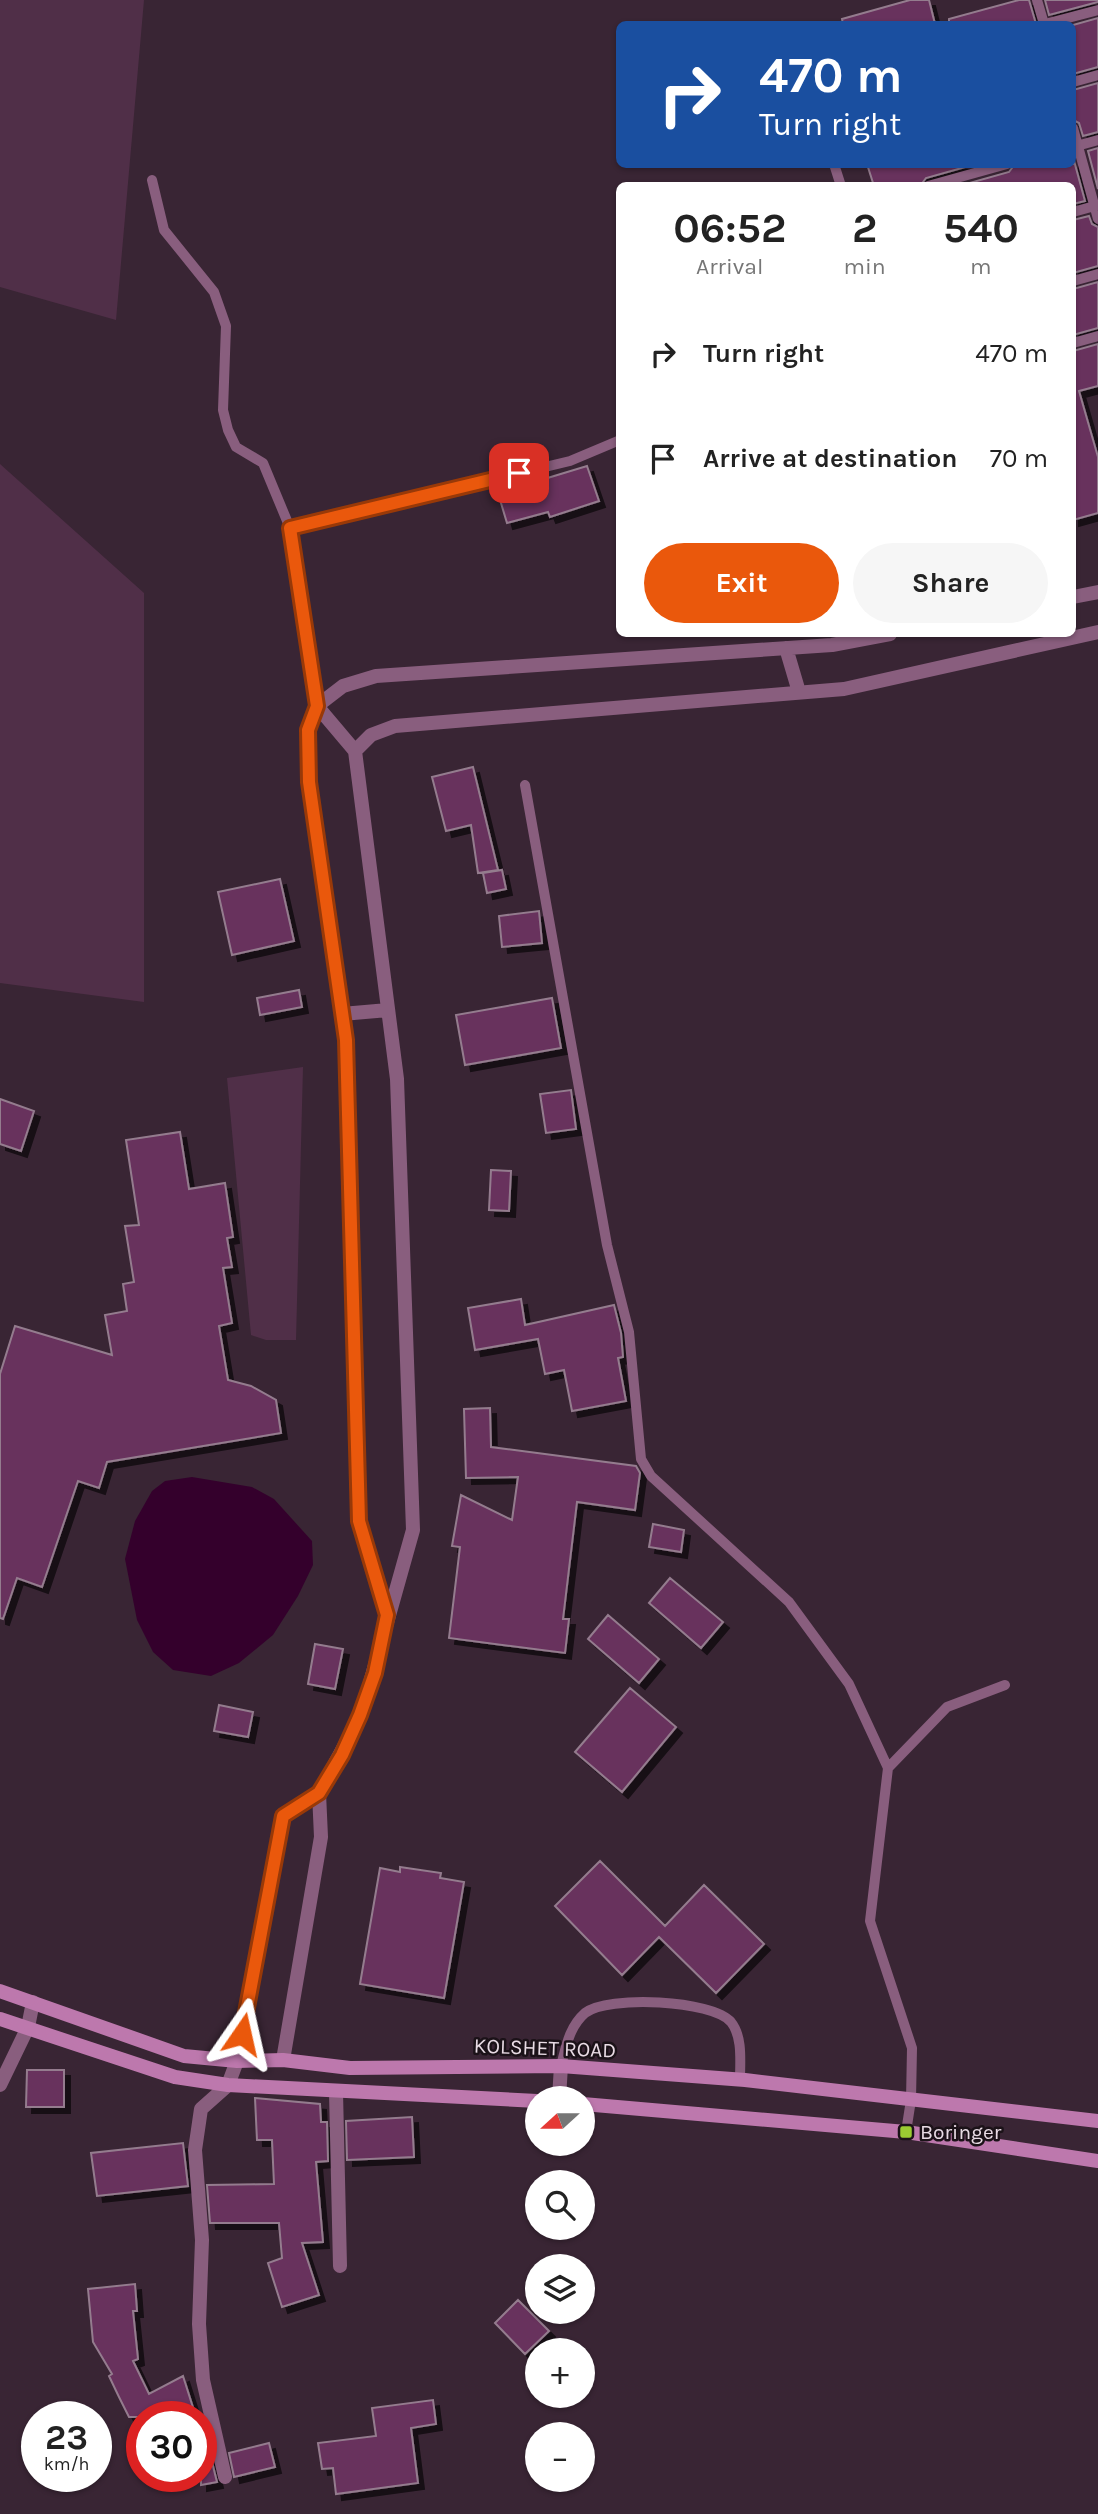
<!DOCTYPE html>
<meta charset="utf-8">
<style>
:root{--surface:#fff;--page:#f6f6f6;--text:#222;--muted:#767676;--accent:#ea580c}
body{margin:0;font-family:Karla,sans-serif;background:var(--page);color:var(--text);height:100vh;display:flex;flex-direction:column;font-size:26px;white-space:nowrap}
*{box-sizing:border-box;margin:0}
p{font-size:23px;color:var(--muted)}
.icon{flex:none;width:38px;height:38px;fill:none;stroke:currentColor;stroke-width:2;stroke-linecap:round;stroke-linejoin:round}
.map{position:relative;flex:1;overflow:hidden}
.details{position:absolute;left:616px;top:182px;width:460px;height:455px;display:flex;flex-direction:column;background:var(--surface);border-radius:10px;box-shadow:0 2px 5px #0004}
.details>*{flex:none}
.banner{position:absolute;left:616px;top:21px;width:460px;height:147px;border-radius:10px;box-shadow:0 2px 5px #0004;background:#1a4fa0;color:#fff;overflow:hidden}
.needle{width:46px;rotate:249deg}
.tools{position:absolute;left:525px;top:2086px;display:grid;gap:14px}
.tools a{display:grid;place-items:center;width:70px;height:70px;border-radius:50%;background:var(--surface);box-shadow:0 2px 5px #0004;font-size:35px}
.speed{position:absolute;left:21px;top:2401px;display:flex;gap:14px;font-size:35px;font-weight:700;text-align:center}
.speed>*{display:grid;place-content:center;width:91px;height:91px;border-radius:50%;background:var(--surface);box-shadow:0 2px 5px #0004;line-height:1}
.speed small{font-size:18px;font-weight:400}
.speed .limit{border:10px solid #d22;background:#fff;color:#111}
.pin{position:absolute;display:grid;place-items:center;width:60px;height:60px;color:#fff;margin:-30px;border-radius:14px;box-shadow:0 4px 10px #0006}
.me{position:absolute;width:77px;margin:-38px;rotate:11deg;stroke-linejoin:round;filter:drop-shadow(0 0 5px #0008)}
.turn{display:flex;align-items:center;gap:24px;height:147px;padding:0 28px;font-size:32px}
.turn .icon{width:91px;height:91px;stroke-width:2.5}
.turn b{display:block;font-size:49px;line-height:60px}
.eta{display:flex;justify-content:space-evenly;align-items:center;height:119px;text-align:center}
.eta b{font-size:42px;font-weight:700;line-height:49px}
.cta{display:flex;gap:14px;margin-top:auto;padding:14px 28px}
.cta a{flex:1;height:80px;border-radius:42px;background:var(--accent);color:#fff;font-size:28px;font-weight:700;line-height:80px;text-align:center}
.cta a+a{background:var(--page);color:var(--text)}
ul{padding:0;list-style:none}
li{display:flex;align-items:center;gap:21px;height:105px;padding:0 28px}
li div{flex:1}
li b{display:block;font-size:26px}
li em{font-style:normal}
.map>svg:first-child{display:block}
.green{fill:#502f48}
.water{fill:#34002c}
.building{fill:#68305d;stroke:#947c8e;stroke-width:2;filter:url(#shadow)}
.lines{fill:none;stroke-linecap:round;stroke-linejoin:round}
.lane{stroke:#895e7e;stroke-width:10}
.street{stroke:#895e7e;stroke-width:14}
.secondary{stroke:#bd78ad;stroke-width:14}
.route-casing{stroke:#983908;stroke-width:18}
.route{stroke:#ea580c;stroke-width:12}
.poi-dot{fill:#9bcb32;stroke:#1b1218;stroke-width:2.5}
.labels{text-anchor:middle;stroke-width:5;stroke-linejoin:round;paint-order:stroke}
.street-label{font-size:21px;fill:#e8dbe4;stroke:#1b1218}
.poi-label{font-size:21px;fill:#e8dbe4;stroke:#1b1218;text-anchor:start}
</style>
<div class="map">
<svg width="1098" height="2514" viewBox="0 0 1098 2514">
<defs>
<filter id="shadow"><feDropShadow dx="6" dy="6" stdDeviation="0" flood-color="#0009"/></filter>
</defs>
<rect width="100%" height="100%" fill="#392534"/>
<path class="green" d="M0,0H144L116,320L0,287Z
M0,464L144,593V1002L0,983Z
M303,1067L296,1340H266L251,1335L227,1078Z"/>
<path class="water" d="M192,1477L252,1487L274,1499L312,1541L313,1565L298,1596L273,1635L239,1663L211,1676L173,1670L153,1652L137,1620L125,1559L135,1521L152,1491L165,1481Z"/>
<path class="building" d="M910,0H929L935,24H843L842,19Z
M1019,0H1029L1036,24H949V19Z
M1045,0H1098V2L1049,15Z
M1098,18V67L1073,74V25Z
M1098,83V132L1083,136L1079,123L1073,120V90Z
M1098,148V189L1088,151Z
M1073,157L1085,201L1073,204V186H959L1009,172L1015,164H1073Z
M867,164H976L926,178L920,186H874Z
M1089,216L1092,224L1098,227V266L1073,273V220Z
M1098,282V328L1073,335V289Z
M1098,344V386L1079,391L1098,457V513L1073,520V351Z
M587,466L599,501L550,517L548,512L507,523L498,493Z
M473,767L498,870L478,873L471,825L446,831L432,777Z
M502,870L506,889L487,893L483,873Z
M280,879L294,941L232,955L218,892Z
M539,911L542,943L502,947L499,916Z
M299,990L302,1007L260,1015L257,998Z
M552,998L561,1048L465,1065L456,1015Z
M571,1090L576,1129L546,1133L540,1094Z
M0,1099L34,1111L21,1151L0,1144Z
M180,1132L189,1189L225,1183L233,1237L227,1238L232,1267L223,1268L232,1323L219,1326L228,1380L251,1386L276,1400L281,1433L107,1462L99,1488L78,1481L42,1587L17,1578L3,1619L0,1618V1374L15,1326L112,1355L105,1315L127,1311L123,1284L134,1282L125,1226L139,1225L126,1140Z
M491,1170L511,1171L509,1211L489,1210Z
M521,1299L525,1325L614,1305L621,1333L623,1357L618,1358L626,1401L572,1411L564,1370L545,1374L538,1339L475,1350L468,1308Z
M490,1408L491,1447L636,1466L640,1473L635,1510L577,1502L563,1619H569L565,1653L449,1638L460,1547L452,1546L461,1495L512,1520L518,1477L466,1478L464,1409Z
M653,1524L684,1530L681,1552L649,1547Z
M670,1578L723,1622L701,1648L649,1603Z
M608,1615L659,1659L639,1683L588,1639Z
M315,1644L343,1649L335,1689L308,1684Z
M630,1688L676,1727L622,1792L575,1752Z
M219,1705L253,1712L248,1737L214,1731Z
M600,1861L665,1926L704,1885L764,1944L716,1993L659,1937L622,1975L555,1906Z
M400,1867L441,1873L440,1878L464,1882L444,1998L360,1984L380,1868L400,1872Z
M27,2070H64V2107H26Z
M255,2098L320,2104L321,2122H327L328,2161L316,2162L323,2242L302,2243L319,2295L282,2307L268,2263L282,2258L279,2223H210L207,2185L274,2184L272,2140H257Z
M412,2117L414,2157L347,2160L346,2121Z
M183,2143L188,2186L97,2196L91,2153Z
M135,2284L137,2311H133L138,2359L133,2361L149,2394L183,2376L196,2417H129L119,2397L109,2376L112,2374L93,2342L88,2289Z
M518,2300L549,2331L525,2354L495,2323Z
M433,2400L436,2424L411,2428L418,2483L336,2494L333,2468L322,2469L318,2443L376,2436L372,2408Z
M269,2443L275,2467L234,2477L229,2453Z
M211,2458L217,2482L201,2485V2460Z"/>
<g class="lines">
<path class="lane" d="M1037,0L1044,24
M1045,24L1098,10
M1073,82L1098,75
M1073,128L1098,219
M1073,147L1098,140
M834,164L841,186
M152,180L164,230L214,292L226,326L223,410L228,430L236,447L263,463L290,528L570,461L620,440
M928,186L1007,164
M1073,212L1098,205
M1073,281L1098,274
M1073,343L1098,336
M290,528L317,706
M525,785L607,1245L629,1332L641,1459L651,1476L789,1602L849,1684L888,1768
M561,2066C566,2047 569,2027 585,2013C608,1995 712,2000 731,2022C743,2037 740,2062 740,2080
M906,2132L911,2100L912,2048L870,1921L888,1768L947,1707L1005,1685"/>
<path class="street" d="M1073,597L1098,592
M786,648L799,692
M317,706L355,751
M342,1014L388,1010
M386,1613L359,1521L346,1040L309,782L308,730L317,706L343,686L376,676L832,645L890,634
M283,2060L321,1837L319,1793
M0,2085L28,2027L33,2002
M336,2092L340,2266
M559,2098L561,2066
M225,2477L203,2380L199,2324L202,2240L195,2150L201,2109L228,2085L237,2061L283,1816L319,1793L361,1715L413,1530L397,1079L355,751L371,735L395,726L844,689L1098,632"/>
<path class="secondary" d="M0,1991L184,2056L237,2061L283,2060L350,2068L561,2066L745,2080L1098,2121
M0,2019L175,2077L228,2085L537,2101
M583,2104L906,2132L1098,2161"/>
</g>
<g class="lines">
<defs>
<path id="route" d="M242,2034L283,1816L319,1793L342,1755L360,1715L375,1673L387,1615L359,1521L346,1040L309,782L308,730L317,706L290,528L519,473"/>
</defs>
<use href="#route" class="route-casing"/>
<use href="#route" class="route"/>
</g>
<rect class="poi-dot" x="899" y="2125" width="14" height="14" rx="3.5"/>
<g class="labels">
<g class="street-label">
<text transform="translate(545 2048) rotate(2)" y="7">KOLSHET ROAD</text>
</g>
<g class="poi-label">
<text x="920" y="2139">Boringer</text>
</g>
</g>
</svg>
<div class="tools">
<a><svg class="needle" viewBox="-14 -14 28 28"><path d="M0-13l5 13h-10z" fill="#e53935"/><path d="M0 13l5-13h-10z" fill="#767676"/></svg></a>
<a><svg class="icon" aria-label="search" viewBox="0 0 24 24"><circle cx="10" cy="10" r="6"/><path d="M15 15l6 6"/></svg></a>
<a><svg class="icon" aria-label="layers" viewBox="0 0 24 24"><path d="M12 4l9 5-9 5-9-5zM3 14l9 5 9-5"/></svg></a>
<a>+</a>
<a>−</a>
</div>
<div class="speed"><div>23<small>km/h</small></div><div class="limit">30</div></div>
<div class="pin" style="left:519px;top:473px;background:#d93025"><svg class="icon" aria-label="arrive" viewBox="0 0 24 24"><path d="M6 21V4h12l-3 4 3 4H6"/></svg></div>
<svg class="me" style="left:242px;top:2034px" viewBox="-20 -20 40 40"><path d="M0-17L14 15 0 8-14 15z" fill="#ea580c" stroke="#fff" stroke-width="4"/></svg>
<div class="banner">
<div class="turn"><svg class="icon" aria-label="right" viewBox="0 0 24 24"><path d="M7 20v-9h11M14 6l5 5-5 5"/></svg><div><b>470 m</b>Turn right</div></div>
</div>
<section class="details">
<div class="eta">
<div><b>06:52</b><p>Arrival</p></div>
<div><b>2</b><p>min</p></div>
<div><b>540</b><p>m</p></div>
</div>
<ul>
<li><svg class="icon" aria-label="right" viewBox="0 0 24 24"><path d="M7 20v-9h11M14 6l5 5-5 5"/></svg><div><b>Turn right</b></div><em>470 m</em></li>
<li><svg class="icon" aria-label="arrive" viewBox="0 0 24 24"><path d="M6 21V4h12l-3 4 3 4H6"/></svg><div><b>Arrive at destination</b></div><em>70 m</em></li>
</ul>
<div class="cta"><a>Exit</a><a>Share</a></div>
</section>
</div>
